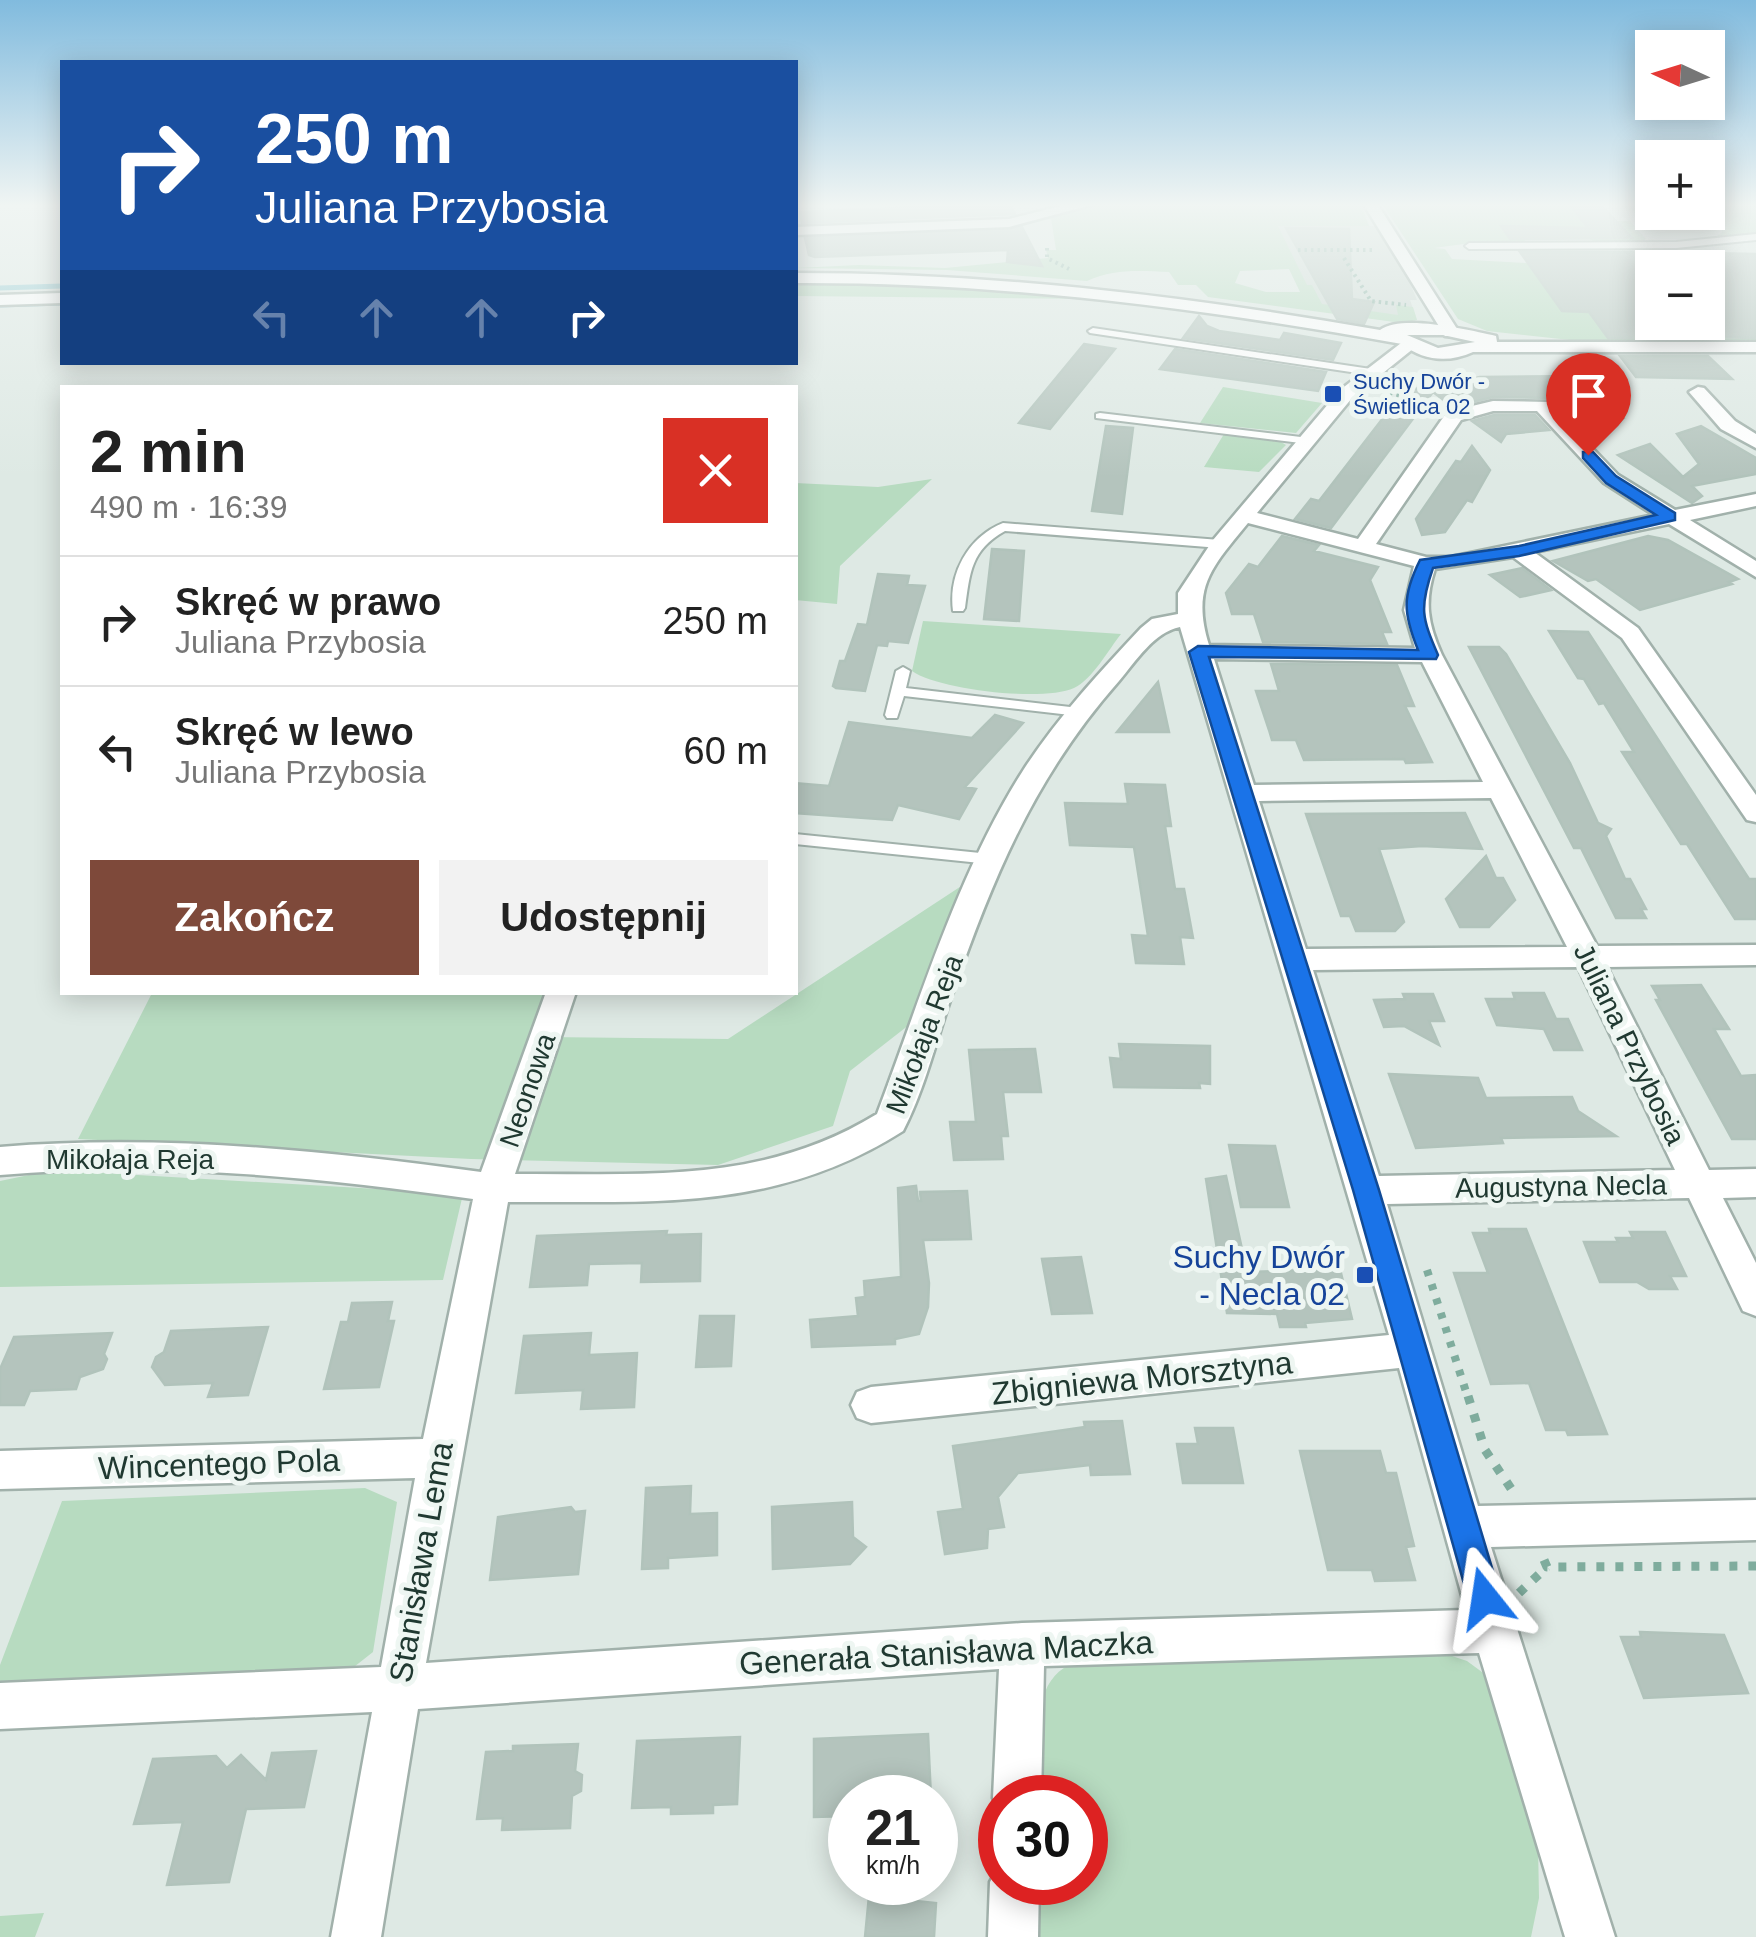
<!DOCTYPE html>
<html lang="pl">
<meta charset="utf-8">
<style>
:root{--surface:#fff;--page:#f2f2f2;--text:#222;--muted:#767676;--line:#e0e0e0;--accent:#7e493a}
body{margin:0;font-family:Arial,sans-serif;background:var(--page);color:var(--text);height:100vh;display:flex;flex-direction:column;font-size:38px;white-space:nowrap}
*{box-sizing:border-box;margin:0}
p{font-size:32px;color:var(--muted)}
.icon{flex:none;width:55px;height:55px;fill:none;stroke:currentColor;stroke-width:2;stroke-linecap:round;stroke-linejoin:round}
.map{position:relative;flex:1;overflow:hidden}
.panel{position:absolute;left:60px;top:385px;width:738px;height:610px;display:flex;flex-direction:column;background:var(--surface);border-radius:0px;box-shadow:0 5px 25px #0003}
.panel>*{flex:none}
.guide{position:absolute;left:60px;top:60px;width:738px;height:305px;border-radius:0px;box-shadow:0 5px 25px #0003;background:#1a4fa0;color:#fff;overflow:hidden}
.needle{width:65px;rotate:274deg}
.tools{position:absolute;left:1635px;top:30px;display:grid;gap:20px}
.tools a{display:grid;place-items:center;width:90px;height:90px;border-radius:0px;background:var(--surface);box-shadow:0 5px 25px #0003;font-size:50px}
.speed{position:absolute;left:828px;top:1775px;display:flex;gap:20px;font-size:50px;font-weight:700;text-align:center}
.speed>*{display:grid;place-content:center;width:130px;height:130px;border-radius:50%;background:var(--surface);box-shadow:0 5px 25px #0003;line-height:1}
.speed small{font-size:25px;font-weight:400}
.speed .limit{border:15px solid #d22;background:#fff;color:#111}
.pin{position:absolute;display:grid;place-items:center;width:85px;height:85px;color:#fff;margin:-102px -42px;border-radius:50% 50% 50% 0;rotate:-45deg;box-shadow:0 0 10px #0007}
.pin .icon{rotate:45deg}
.me{position:absolute;width:110px;margin:-55px;rotate:345deg;stroke-linejoin:round;filter:drop-shadow(0 0 8px #0008)}
.turn{display:flex;align-items:center;gap:35px;height:210px;padding:0 30px;font-size:45px}
.turn .icon{width:130px;height:130px;stroke-width:2.5}
.turn b{display:block;font-size:70px;line-height:85px}
.lanes{display:flex;align-items:center;height:95px;padding:0 30px;background:#0003;justify-content:center;gap:50px;direction:ltr}
.lanes .off{opacity:.35}
.round{display:grid;place-items:center;flex:none;width:105px;height:105px;border-radius:0px;background:var(--page)}
.head{display:flex;align-items:center;justify-content:space-between;height:170px;padding:0 30px}
h1{font-size:60px;font-weight:800;line-height:75px}
.button{display:flex;gap:20px;margin-top:auto;padding:20px 30px}
.button a{flex:1;height:115px;border-radius:0px;background:var(--accent);color:#fff;font-size:40px;font-weight:800;line-height:115px;text-align:center}
.button a+a{background:var(--page);color:var(--text)}
ul{padding:0;list-style:none}
li{display:flex;align-items:center;gap:30px;height:130px;padding:0 30px;border-top:2px solid var(--line)}
li div{flex:1}
li b{display:block;font-size:38px}
li em{font-style:normal}
.map>svg:first-child{display:block}
.built{fill:#ccd9d3}
.green{fill:#b7dbc0;fill-rule:evenodd}
.lines{fill:none;stroke-linecap:round;stroke-linejoin:round}
.stream{stroke:#86c5ce;stroke-width:5}
.building{fill:#b4c4bd;stroke:#b1c3bb;stroke-width:2.5}
.service-casing{stroke:#a1b1ab;stroke-width:4}
.minor-casing{stroke:#a1b1ab;stroke-width:5}
.tertiary-casing{stroke:#a1b1ab;stroke-width:5}
.path-far2{stroke:#7fac9d;stroke-width:4;stroke-dasharray:2.5 4;stroke-linecap:butt}
.path-far1{stroke:#7fac9d;stroke-width:8;stroke-dasharray:6 9;stroke-linecap:butt}
.path{stroke:#7fac9d;stroke-width:9;stroke-dasharray:8 11;stroke-linecap:butt}
.service{fill:#fff;fill-rule:evenodd}
.minor{fill:#fff;fill-rule:evenodd}
.tertiary{fill:#fff;fill-rule:evenodd}
.route{fill:#1a73e8;stroke:#114b97;stroke-width:2.5}
.transit-dot{fill:#1a4fb4;stroke:#eef6f2;stroke-width:4}
.labels{text-anchor:middle;stroke-width:10;stroke-linejoin:round;paint-order:stroke}
.far-transit-label{font-size:22px;fill:#164399;stroke:#eef6f2;text-anchor:start}
.street-label{font-size:28px;fill:#203931;stroke:#eef6f2}
.near-transit-label{font-size:32px;fill:#164399;stroke:#eef6f2;text-anchor:end}
.near-street-label{font-size:32px;fill:#203931;stroke:#eef6f2}
</style>
<div class="map">
<svg width="1756" height="1937" viewBox="0 0 1756 1937">
<rect width="100%" height="100%" fill="#dee9e4"/>
<path class="built" d="M1278,225L1377,226L1402,264L1417,300H1410L1417,320L1402,323L1316,310L1280,245Z"/>
<path class="green" d="M1094,205H1361L1369,226H1278L1307,285H1312L1322,304L1398,315L1396,305L1413,307L1417,320L1402,323L1208,297L1196,285H1178L1169,272C1141,271 1115,268 1087,281L947,270L795,268L859,265L945,268L1048,258L1046,250H1056L1051,218ZM1289,269L1300,292H1266L1235,283L1240,271Z
M1383,205H1570L1604,221H1630L1646,239L1642,242H1596L1572,231L1520,234L1528,244L1471,243L1434,248L1445,249L1452,259L1527,263L1522,255H1529L1562,311L1601,313L1605,334L1754,339L1756,332V342H1588L1487,331L1458,319Z
M1619,205H1652V212H1708V205H1756V234L1722,238L1717,236L1722,232L1719,222L1724,220L1719,217L1637,214Z
M795,280L882,281L1020,294L1043,289L1363,335L1097,299L795,296Z
M1223,387L1322,403L1296,433L1200,423Z
M1224,434L1281,442L1286,445L1259,472L1204,467Z
M932,479L840,566L837,604L795,600V483L878,487Z
M923,621L1121,634C1109,649 1092,680 1074,688C1043,702 939,690 912,671Z
M969,881L914,1021L850,1071L833,1126L718,1165L471,1159L78,1139L152,993H557L545,1037L728,1039Z
M53,1170L463,1194L443,1280L0,1287V1181Z
M365,1488L397,1502L373,1652L345,1674L0,1683V1665L62,1501Z
M1314,1653L1452,1656L1467,1661L1486,1675L1538,1844L1539,1898L1531,1937H1031L1033,1883L1085,1882V1798L1037,1797C1038,1757 1026,1678 1075,1663Z
M44,1913L35,1937H0V1916Z"/>
<g class="lines">
<path class="stream" d="M0,288L62,286
M0,305L62,303"/>
</g>
<path class="building" d="M973,205H1011L1015,214L802,223L800,212Z
M1570,205H1601L1632,238L1510,239L1501,226L1588,228Z
M1022,227L1042,266L1007,262L1008,250L815,257L809,255L805,238Z
M1286,228L1349,229L1352,299L1374,302L1364,324L1337,319Z
M1520,252H1652V322H1674L1690,338H1608L1589,312L1562,311Z
M1708,253L1756,254V338L1708,337Z
M1199,316L1207,326L1219,331L1280,340L1284,333L1341,343L1333,360L1183,338Z
M1084,344L1115,349L1050,429L1019,423Z
M1175,349L1326,372L1318,391L1160,369Z
M1620,356H1708L1732,379L1636,377Z
M1581,376L1623,418L1576,426L1548,398L1493,397L1453,407L1433,392L1331,528L1295,519L1311,499L1319,501L1404,391L1480,377Z
M1494,415H1535L1549,430L1506,434L1501,442L1472,421Z
M1106,426L1133,428L1122,514L1092,511Z
M1701,426L1756,458V474L1692,486L1702,496L1692,503L1618,455L1650,444L1683,477L1699,464L1677,434Z
M1472,446L1490,470L1472,502L1467,500L1445,532L1422,535L1416,519L1456,461L1461,462Z
M1282,536L1319,545L1314,551L1378,567L1370,580L1391,632H1382L1387,644L1263,642L1254,614H1232L1226,593L1249,564L1258,567Z
M1648,536L1668,540L1738,579L1729,582L1732,584L1640,610L1596,579L1588,581L1553,561Z
M992,549L1024,551L1019,621L984,619Z
M1522,568L1551,590L1520,597L1490,575Z
M878,574L909,576L907,585L925,586L908,643L888,641L887,646L877,645L865,691L836,688L833,686L840,661H845L858,624L867,625Z
M1549,631L1588,632L1749,879H1756V919H1735L1687,844H1681L1622,752H1634L1604,703L1599,704L1584,679L1578,678Z
M1469,647H1499L1506,654L1570,763L1598,823L1611,829L1606,836L1625,879H1630L1646,909H1641L1646,918H1616L1581,848H1574Z
M1271,664L1397,665L1414,706H1405L1432,762L1406,763L1404,759L1304,760L1296,740H1272L1269,730L1256,691H1279Z
M1158,682L1169,732H1117L1135,710Z
M995,715L1023,723L965,787L976,789L959,819L898,805L892,820L795,813V783L829,786L849,722L972,738Z
M1125,784L1165,785L1171,826H1165L1175,889H1184L1193,938L1180,937L1184,964L1136,963L1132,935L1148,936L1134,847L1070,845L1065,803L1128,804Z
M1465,813L1482,849L1422,846L1379,849L1404,922L1395,931H1356L1350,916H1341L1306,814Z
M1486,856L1496,878H1503L1515,900L1489,927H1460L1446,899Z
M1701,985L1729,1029H1714L1741,1076L1756,1075V1139H1732L1656,1000H1660L1652,986Z
M1513,993H1544L1556,1019H1568L1582,1050H1554L1544,1029L1497,1025L1486,999H1515Z
M1403,994H1433L1444,1021H1429L1439,1045L1404,1026L1384,1027L1374,1000L1405,999Z
M1119,1044L1210,1046V1084L1199,1083L1200,1088L1114,1087L1110,1058L1121,1059Z
M1035,1049L1041,1092H1003L1008,1136H1001L1003,1159L954,1160L950,1122H976L969,1050Z
M1389,1074L1478,1078L1486,1098L1572,1097L1578,1111L1616,1136L1501,1138L1503,1143L1416,1148Z
M1229,1145L1275,1146L1289,1207H1241Z
M1226,1176L1247,1272L1340,1269L1352,1319L1305,1323L1306,1327H1280L1277,1314L1227,1313L1206,1179Z
M916,1186L918,1201H921L920,1192L967,1191L971,1239L923,1240L929,1283L928,1307L919,1334L895,1339V1344L812,1347L810,1320L858,1316L856,1298L865,1297L864,1281L901,1277L898,1188Z
M1489,1229H1526L1607,1434L1568,1435L1566,1430H1546L1529,1383L1491,1384L1454,1273H1488L1473,1233H1490Z
M667,1231L666,1235L701,1234L700,1281L641,1282L642,1263L589,1264L587,1285L530,1287L537,1236Z
M1630,1232H1665L1686,1276H1670L1677,1289H1649L1637,1282H1600L1584,1242H1618L1616,1238H1633Z
M1081,1257L1092,1313L1052,1314L1042,1259Z
M392,1302L388,1321H394L379,1387L324,1389L341,1322H348L352,1303Z
M700,1316H734L731,1366L696,1367Z
M268,1327L248,1395L208,1397L213,1383L165,1385L152,1367L156,1357L164,1352L171,1331Z
M112,1333L104,1354L107,1359L103,1369L80,1377L76,1389L30,1391L24,1405H0V1369L14,1337Z
M591,1333L589,1355L637,1353L634,1407L581,1409L583,1390L516,1393L524,1336Z
M1122,1421L1130,1474L1091,1475L1090,1465L1018,1473L998,1497L1004,1527L988,1529L987,1548L945,1554L938,1512L963,1509L953,1446L1085,1427L1084,1422Z
M1195,1428H1233L1243,1483H1183L1177,1444H1198Z
M1300,1451H1380L1386,1473H1396L1414,1546L1406,1547L1415,1580L1375,1581L1372,1570H1328Z
M691,1486L690,1514L717,1513V1555L668,1558V1568L642,1569L646,1488Z
M852,1502L853,1537L866,1547L850,1564L773,1569L772,1507Z
M571,1507L575,1512L585,1511L578,1574L490,1580L498,1517Z
M1640,1632L1724,1635L1748,1693L1644,1698L1621,1637H1641Z
M928,1734L931,1798H850V1816L814,1817V1739Z
M740,1737L737,1804L713,1805V1813L671,1814V1807L632,1808L637,1741Z
M578,1744L575,1771L582,1775L581,1791L572,1796L570,1828L502,1830L503,1818L477,1819L486,1752L513,1751V1746Z
M316,1751L304,1807L246,1809L229,1882L167,1885L183,1822L134,1824L153,1759L216,1756L227,1768L241,1755L266,1780L272,1753Z
M869,1896L936,1903L934,1937H865Z"/>
<g class="lines">
<defs>
<path id="service" d="M1756,234V240L1676,248L1469,249L1465,246L1469,243L1676,242Z
M1093,328L1371,369L1376,372L1371,375L1090,333L1088,331Z
M1100,413L1309,438L1315,441L1309,444L1096,418V414Z
M1003,523L1220,540L1226,544L1220,548L1005,531C971,550 970,572 965,608L963,611H953C948,574 968,537 1003,523Z
M903,667L910,671L906,688L1079,708L1086,712L1079,716L904,696L897,718H887L885,715L896,671Z
M795,834L990,854L998,859L990,864L795,844Z"/>
<path id="minor" d="M1065,205H1091L1009,227L795,235V227L1009,219Z
M1364,205H1378L1459,332L1457,336H1445Z
M1405,340L1419,344L1352,398L1257,513L1358,539L1447,412L1493,401L1548,402L1618,475L1675,510L1756,494V506L1690,520L1756,561V577L1669,524L1534,552L1638,628L1756,795V822L1747,820L1622,638L1513,557L1435,569C1424,602 1428,624 1442,655L1597,946L1756,945V965L1607,967L1709,1170L1756,1169V1197L1723,1198L1756,1263V1316L1743,1311L1689,1198L1387,1204L1478,1506L1756,1500V1540L1491,1547L1615,1937H1565L1479,1653L1044,1666L1041,1798H1000V1814L993,1798L999,1669L418,1709L381,1937H331L372,1712L0,1729V1683L381,1667L415,1478L0,1489V1451L423,1439L473,1199C317,1177 158,1161 0,1175V1147C160,1134 322,1150 481,1172L546,992H576L515,1174C645,1173 761,1185 877,1114C921,998 957,874 1024,769C1057,718 1099,673 1141,628L1152,619L1178,614V593L1213,540L1340,390ZM1493,411H1537L1604,483L1654,515L1451,557H1426L1376,544L1461,420ZM1248,523L1414,566L1404,610L1415,648L1209,645C1191,587 1212,567 1248,523ZM1180,627L1389,1335L871,1387L857,1392L851,1405L857,1418L871,1423L1399,1368L1466,1610L1022,1623L426,1663L508,1202C653,1201 774,1213 903,1131C925,1089 936,1040 952,995C993,877 1035,776 1119,681C1136,661 1154,632 1180,627ZM1214,659L1422,662L1483,782L1254,785ZM1491,798L1567,947L1306,949L1259,801ZM1578,967L1675,1170L1379,1176L1313,970Z
M1698,387L1704,388L1735,421L1756,434V448L1721,429L1689,392Z
M1000,1864V1882H1039L1038,1937H988L990,1882Z"/>
<path id="tertiary" d="M795,273C992,273 1186,296 1380,330C1402,314 1469,330 1496,336L1497,342H1756V352H1473C1449,363 1423,361 1402,344C1200,308 1000,282 795,283ZM1407,335H1443L1475,342L1438,348Z
M62,293V303L0,305V295Z"/>
</defs>
<use href="#service" class="service-casing"/>
<use href="#minor" class="minor-casing"/>
<use href="#tertiary" class="tertiary-casing"/>
<path class="path-far2" d="M1047,248V258L1069,269
M1298,250H1374
M1344,258L1371,301L1406,305
M1384,391L1435,406"/>
<path class="path-far1" d="M1427,1270L1468,1398"/>
<path class="path" d="M1468,1396L1485,1450L1512,1490
M1544,1560L1547,1567L1756,1566
M1519,1593L1547,1567"/>
<use href="#service" class="service"/>
<use href="#minor" class="minor"/>
<use href="#tertiary" class="tertiary"/>
</g>
<linearGradient id="sky" x2="0" y2="1"><stop stop-color="#81bbde"/><stop offset="0.43" stop-color="#f0f5f3"/><stop offset="1" stop-color="#f0f5f3" stop-opacity="0"/></linearGradient>
<rect width="1756" height="477" fill="url(#sky)"/>
<path class="route" d="M1583,452H1593L1616,476L1675,513V520L1519,556L1433,568C1419,608 1422,618 1438,655L1436,659L1209,657L1379,1190L1501,1598L1496,1610L1485,1614L1473,1610L1468,1598L1353,1190L1189,652L1198,646L1418,650C1403,613 1402,596 1420,560L1519,546L1656,515L1606,483L1583,458Z"/>
<g class="transit-dot">
<rect x="1323" y="384" width="20" height="20" rx="5"/>
<rect x="1355" y="1265" width="20" height="20" rx="5"/>
</g>
<g class="labels">
<g class="far-transit-label">
<text x="1353" y="389">Suchy Dwór -<tspan x="1353" dy="25">Świetlica 02</tspan></text>
</g>
<g class="street-label">
<text transform="translate(924 1034) rotate(-69)" y="10">Mikołaja Reja</text>
<text transform="translate(1630 1044) rotate(64)" y="10">Juliana Przybosia</text>
<text transform="translate(527 1090) rotate(-71)" y="10">Neonowa</text>
<text x="130" y="1169">Mikołaja Reja</text>
<text transform="translate(1561 1186) rotate(-1)" y="10">Augustyna Necla</text>
</g>
<g class="near-transit-label">
<text x="1345" y="1268">Suchy Dwór<tspan x="1345" dy="37">- Necla 02</tspan></text>
</g>
<g class="near-street-label">
<text transform="translate(1142 1378) rotate(-6)" y="11">Zbigniewa Morsztyna</text>
<text transform="translate(219 1464) rotate(-2)" y="11">Wincentego Pola</text>
<text transform="translate(421 1562) rotate(-80)" y="11">Stanisława Lema</text>
<text transform="translate(946 1653) rotate(-3)" y="11">Generała Stanisława Maczka</text>
</g>
</g>
</svg>
<div class="tools">
<a><svg class="needle" viewBox="-14 -14 28 28"><path d="M0-13l5 13h-10z" fill="#e53935"/><path d="M0 13l5-13h-10z" fill="#767676"/></svg></a>
<a>+</a>
<a>−</a>
</div>
<div class="speed"><div>21<small>km/h</small></div><div class="limit">30</div></div>
<div class="pin" style="left:1588px;top:455px;background:#d93025"><svg class="icon" aria-label="arrive" viewBox="0 0 24 24"><path d="M6 21V4h12l-3 4 3 4H6"/></svg></div>
<svg class="me" style="left:1485px;top:1598px" viewBox="-20 -20 40 40"><path d="M0-17L14 15 0 8-14 15z" fill="#1a73e8" stroke="#fff" stroke-width="4"/></svg>
<div class="guide">
<div class="turn"><svg class="icon" aria-label="right" viewBox="0 0 24 24"><path d="M7 20v-9h11M14 6l5 5-5 5"/></svg><div><b>250 m</b>Juliana Przybosia</div></div>
<div class="lanes"><svg class="icon off" aria-label="left" viewBox="0 0 24 24"><path d="M17 20v-9H6M10 6l-5 5 5 5"/></svg><svg class="icon off" aria-label="ahead" viewBox="0 0 24 24"><path d="M12 20V5M6 11l6-6 6 6"/></svg><svg class="icon off" aria-label="ahead" viewBox="0 0 24 24"><path d="M12 20V5M6 11l6-6 6 6"/></svg><svg class="icon" aria-label="right" viewBox="0 0 24 24"><path d="M7 20v-9h11M14 6l5 5-5 5"/></svg></div>
</div>
<section class="panel">
<div class="head"><div><h1>2 min</h1><p>490 m · 16:39</p></div><a class="round" style="background:#d93025;color:#fff"><svg class="icon" aria-label="close" viewBox="0 0 24 24"><path d="M6 6l12 12M18 6L6 18"/></svg></a></div>
<ul>
<li><svg class="icon" aria-label="right" viewBox="0 0 24 24"><path d="M7 20v-9h11M14 6l5 5-5 5"/></svg><div><b>Skręć w prawo</b><p>Juliana Przybosia</p></div><em>250 m</em></li>
<li><svg class="icon" aria-label="left" viewBox="0 0 24 24"><path d="M17 20v-9H6M10 6l-5 5 5 5"/></svg><div><b>Skręć w lewo</b><p>Juliana Przybosia</p></div><em>60 m</em></li>
</ul>
<div class="button"><a>Zakończ</a><a>Udostępnij</a></div>
</section>
</div>
